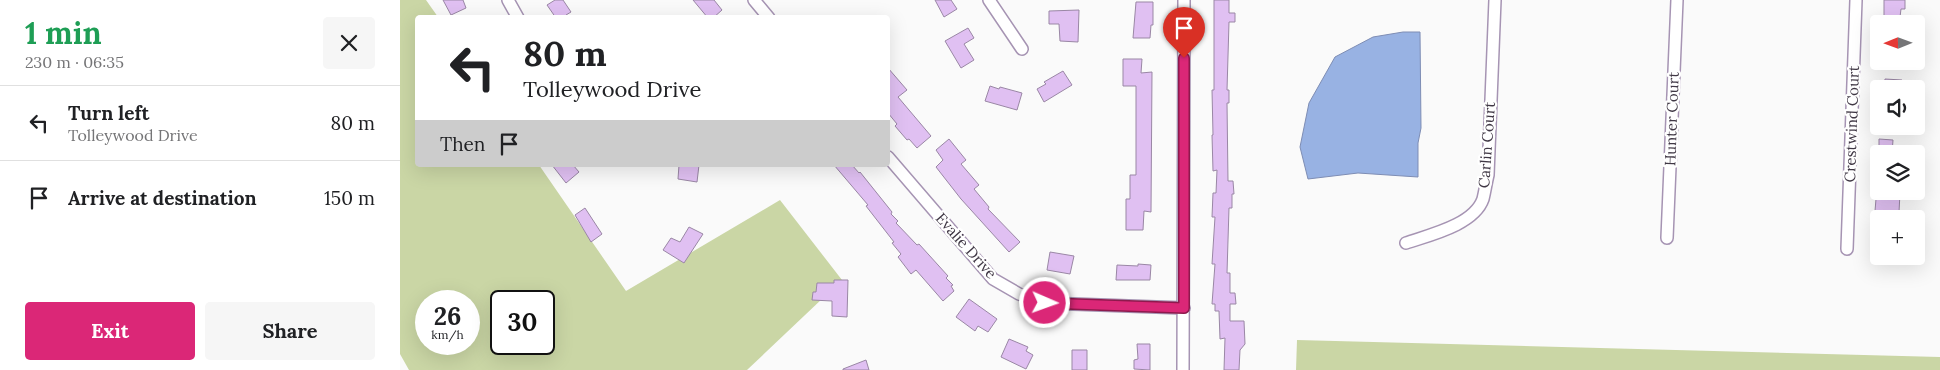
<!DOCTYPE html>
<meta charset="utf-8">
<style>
:root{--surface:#fff;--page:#f6f6f6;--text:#202124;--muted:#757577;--line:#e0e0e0;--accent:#db2777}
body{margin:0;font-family:Lora,serif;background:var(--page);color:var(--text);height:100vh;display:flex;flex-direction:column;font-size:19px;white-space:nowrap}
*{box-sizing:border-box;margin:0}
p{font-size:16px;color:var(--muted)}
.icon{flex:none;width:28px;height:28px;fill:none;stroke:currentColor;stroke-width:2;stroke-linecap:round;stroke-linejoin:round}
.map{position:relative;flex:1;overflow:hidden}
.details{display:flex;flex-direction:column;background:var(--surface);width:400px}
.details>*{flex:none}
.top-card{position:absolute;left:15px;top:15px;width:475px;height:152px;border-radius:5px;box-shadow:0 5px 20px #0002;background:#fff;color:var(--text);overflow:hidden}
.needle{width:32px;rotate:269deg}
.fabs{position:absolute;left:1470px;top:15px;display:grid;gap:10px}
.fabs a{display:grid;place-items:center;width:55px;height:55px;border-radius:5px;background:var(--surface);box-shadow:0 5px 20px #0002;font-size:25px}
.speed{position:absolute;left:15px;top:290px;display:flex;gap:10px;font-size:25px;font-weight:700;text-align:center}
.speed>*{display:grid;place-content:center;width:65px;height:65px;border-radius:50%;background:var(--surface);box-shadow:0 5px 20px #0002;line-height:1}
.speed small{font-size:12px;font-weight:400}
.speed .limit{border:2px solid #111;border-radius:8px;background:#fff;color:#111}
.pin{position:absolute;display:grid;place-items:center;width:42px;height:42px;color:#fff;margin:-51px -21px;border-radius:50% 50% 50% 0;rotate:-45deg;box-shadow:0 0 5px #0007}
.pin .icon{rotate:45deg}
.me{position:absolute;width:55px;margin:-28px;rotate:92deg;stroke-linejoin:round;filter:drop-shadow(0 0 4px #0008)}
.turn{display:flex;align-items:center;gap:18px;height:105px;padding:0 25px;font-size:22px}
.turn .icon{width:65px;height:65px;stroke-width:2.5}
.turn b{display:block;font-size:35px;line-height:42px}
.then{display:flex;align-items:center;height:48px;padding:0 25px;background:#0003;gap:10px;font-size:19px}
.round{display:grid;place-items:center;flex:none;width:52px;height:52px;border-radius:5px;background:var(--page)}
.headline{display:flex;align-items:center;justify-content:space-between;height:85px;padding:0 25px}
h1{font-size:30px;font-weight:700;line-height:38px;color:#1e9e55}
.button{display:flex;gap:10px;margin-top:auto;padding:10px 25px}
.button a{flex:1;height:58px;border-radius:5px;background:var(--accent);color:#fff;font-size:20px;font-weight:700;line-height:58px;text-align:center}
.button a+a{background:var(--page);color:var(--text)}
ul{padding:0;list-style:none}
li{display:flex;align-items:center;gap:15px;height:75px;padding:0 25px;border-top:1px solid var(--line)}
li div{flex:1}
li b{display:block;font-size:19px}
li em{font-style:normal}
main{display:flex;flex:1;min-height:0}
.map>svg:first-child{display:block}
.green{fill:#cad6a5;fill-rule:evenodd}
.water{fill:#98b2e3;stroke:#7e8db4}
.building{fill:#e0c0f2;stroke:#9a87a5}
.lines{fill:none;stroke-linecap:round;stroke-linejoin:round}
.street-casing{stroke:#a694b3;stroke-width:14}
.street{stroke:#fff;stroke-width:11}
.route-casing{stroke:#8e194d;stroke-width:12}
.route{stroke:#db2777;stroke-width:9}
.labels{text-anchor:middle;stroke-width:4.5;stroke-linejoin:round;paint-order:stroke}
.street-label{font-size:15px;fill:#403845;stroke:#fff}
</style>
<main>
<section class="details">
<div class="headline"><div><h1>1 min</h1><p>230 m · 06:35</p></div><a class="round"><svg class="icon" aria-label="close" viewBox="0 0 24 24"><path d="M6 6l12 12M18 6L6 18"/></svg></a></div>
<ul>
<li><svg class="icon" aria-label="left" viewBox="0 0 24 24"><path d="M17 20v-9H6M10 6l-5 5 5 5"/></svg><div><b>Turn left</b><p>Tolleywood Drive</p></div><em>80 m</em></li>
<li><svg class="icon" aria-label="arrive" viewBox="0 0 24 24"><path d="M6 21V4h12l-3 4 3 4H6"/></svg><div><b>Arrive at destination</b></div><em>150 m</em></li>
</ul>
<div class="button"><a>Exit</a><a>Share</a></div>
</section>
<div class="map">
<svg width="1540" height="370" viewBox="0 0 1540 370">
<rect width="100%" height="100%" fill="#fafafa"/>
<path class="green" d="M0,0H26L38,17L18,18V165H139L226,291L380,200L442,280L347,370H9L0,354ZM26,301H69V344H26ZM101,301H144V344H101Z
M897,340L1540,357V370H896Z"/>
<path class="water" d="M1003,32H1020L1021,128L1018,143V177L958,173L908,179L900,147L909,103L935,57L973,37Z"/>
<path class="building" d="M43,0H63L66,8L51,15Z
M155,0H163L171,12L166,15L168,18H156L147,5Z
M293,0H314L322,10L313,18H308Z
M535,0H551L557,9L544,17Z
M814,0H829V13H835V22H829L827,90H829V103H827L828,181H833L834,194H832V208H829L827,273H830V293H835L836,304H830V321H844L845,344L840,350L839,370H824L825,338L820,339L819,311H815V304H812L815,264H812L815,217H812L813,193H816L817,170L813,171L812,135H813L812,90H814Z
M1484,0H1505V9H1501L1500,17H1484Z
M736,2H753V25H751L750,38H733Z
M679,10L678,42L660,41L659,24H649V11Z
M568,28L574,38L564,44L574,60L561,68L545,41Z
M723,59H742L741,73L752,72L751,212L744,211L743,230H726V199H730V175H736V86H723Z
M488,68L507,90L498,97L531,136L517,148L509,139L507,140L495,126L497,124L488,113Z
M663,71L672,85L644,102L637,89L646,84L644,82Z
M1485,79L1502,80V89H1484Z
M590,86L599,89L600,87L622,93L617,110L585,101Z
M549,139L566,160L561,164L579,185L574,189L589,207L588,209L620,242L609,252L561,199L536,167L543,160L536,150Z
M1479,139L1493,140L1492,154H1479Z
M152,165H173L179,172L166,183Z
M279,165H299L297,182L278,179Z
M434,165H452L459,173L460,172L492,212L491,214L498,221L496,223L517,245L519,244L548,276L546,278L553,285L551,286L554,291L543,301L516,270L511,274L498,257L501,254L492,243L494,242L466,206L468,205Z
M1480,191L1500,193L1499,212L1475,211L1476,199H1479Z
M185,208L202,234L191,242L175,215Z
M289,227L303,234L284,263L263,250L271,238L280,242Z
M650,252L674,256L670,274L647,270Z
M738,264L751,265L750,280H716L717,265L738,266Z
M434,280H448L447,317L432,316V301L412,300L413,292H416L417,283H434Z
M569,299L597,319L588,332L578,326L575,331L556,317Z
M609,339L628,347L626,351L633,355L626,369L601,357Z
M737,344H750V370L734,369V360L738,359Z
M672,350H687V370H672Z
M466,360L469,370H443V369Z"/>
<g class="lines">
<defs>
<path id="street" d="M108,0L118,18
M354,0L369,18
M589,0L622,49
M488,157L593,279L619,294L645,303L784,308
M1267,238L1277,0
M1006,243C1029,235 1074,225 1083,199C1085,191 1086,183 1088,175L1095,0
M1447,249L1456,0
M783,370L784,0"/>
</defs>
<use href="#street" class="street-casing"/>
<use href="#street" class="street"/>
</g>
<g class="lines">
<defs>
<path id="route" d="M645,303L784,308V58"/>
</defs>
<use href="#route" class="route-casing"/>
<use href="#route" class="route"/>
</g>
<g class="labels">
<g class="street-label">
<text transform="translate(1272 119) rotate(-88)" y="5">Hunter Court</text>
<text transform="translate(1452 124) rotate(-88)" y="5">Crestwind Court</text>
<text transform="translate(1087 145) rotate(-86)" y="5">Carlin Court</text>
<text transform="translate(566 246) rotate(48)" y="5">Evalie Drive</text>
</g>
</g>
</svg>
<div class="fabs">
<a><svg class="needle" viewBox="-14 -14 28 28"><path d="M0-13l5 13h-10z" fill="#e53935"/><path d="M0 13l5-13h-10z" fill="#757577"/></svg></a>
<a><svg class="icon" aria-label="sound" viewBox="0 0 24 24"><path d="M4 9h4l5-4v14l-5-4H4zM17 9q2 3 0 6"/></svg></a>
<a><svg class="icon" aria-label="layers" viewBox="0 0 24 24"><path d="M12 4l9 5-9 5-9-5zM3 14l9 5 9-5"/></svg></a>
<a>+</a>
</div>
<div class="speed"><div>26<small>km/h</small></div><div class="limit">30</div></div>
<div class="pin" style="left:784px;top:58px;background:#d93025"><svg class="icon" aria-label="arrive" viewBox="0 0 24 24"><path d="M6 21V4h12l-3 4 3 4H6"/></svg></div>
<svg class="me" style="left:645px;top:303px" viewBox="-20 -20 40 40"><circle r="17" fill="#db2777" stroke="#fff" stroke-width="3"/><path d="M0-11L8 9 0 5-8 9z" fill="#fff"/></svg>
<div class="top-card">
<div class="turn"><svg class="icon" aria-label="left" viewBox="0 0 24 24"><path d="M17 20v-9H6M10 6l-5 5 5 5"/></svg><div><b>80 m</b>Tolleywood Drive</div></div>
<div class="then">Then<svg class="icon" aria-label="arrive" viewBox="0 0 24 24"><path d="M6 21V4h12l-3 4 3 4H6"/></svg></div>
</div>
</div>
</main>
